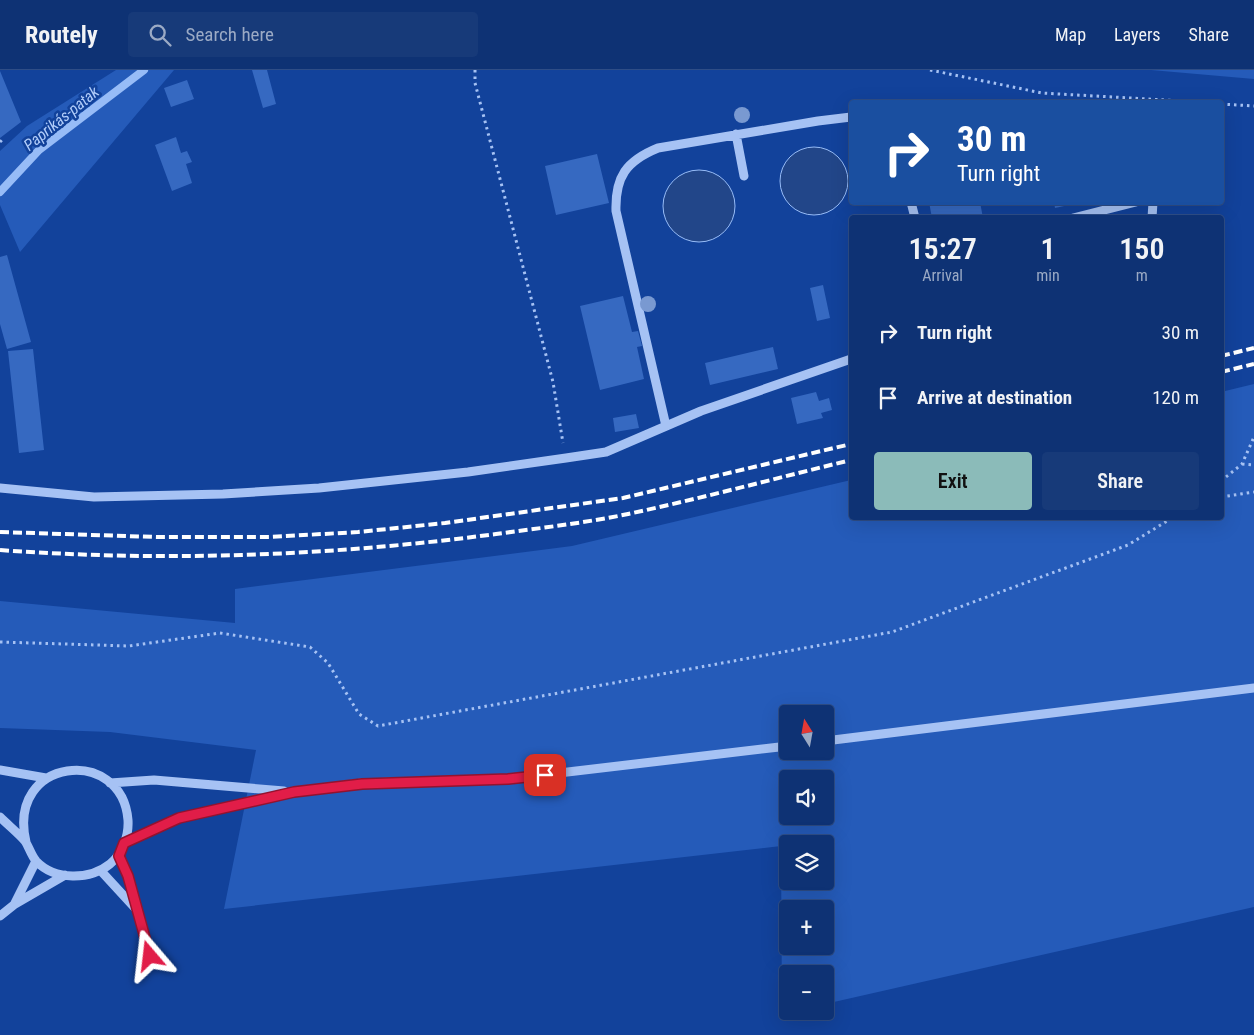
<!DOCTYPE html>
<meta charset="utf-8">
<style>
:root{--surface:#0e3274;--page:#173a79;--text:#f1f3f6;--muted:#9baac5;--line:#2e4d86;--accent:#8bbbb9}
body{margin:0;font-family:"Roboto Condensed",sans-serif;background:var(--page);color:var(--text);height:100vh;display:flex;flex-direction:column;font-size:19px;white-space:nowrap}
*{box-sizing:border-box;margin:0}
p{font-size:16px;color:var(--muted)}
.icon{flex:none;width:28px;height:28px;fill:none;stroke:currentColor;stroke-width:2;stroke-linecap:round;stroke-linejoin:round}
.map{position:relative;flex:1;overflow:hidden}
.side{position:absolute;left:849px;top:145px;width:375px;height:305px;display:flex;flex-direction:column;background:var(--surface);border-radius:5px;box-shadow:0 5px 20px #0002,0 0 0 1px var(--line)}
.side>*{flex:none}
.banner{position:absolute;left:849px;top:30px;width:375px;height:105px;border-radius:5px;box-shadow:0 5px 20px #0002,0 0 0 1px var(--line);background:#1a4fa0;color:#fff;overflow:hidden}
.needle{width:32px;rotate:349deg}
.fabs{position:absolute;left:779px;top:635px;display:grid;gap:10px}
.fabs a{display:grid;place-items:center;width:55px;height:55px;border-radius:5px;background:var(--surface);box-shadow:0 5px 20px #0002,0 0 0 1px var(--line);font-size:25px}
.pin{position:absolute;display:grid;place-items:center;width:42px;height:42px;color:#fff;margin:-21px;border-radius:10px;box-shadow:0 2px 8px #0006}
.me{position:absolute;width:55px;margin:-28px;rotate:343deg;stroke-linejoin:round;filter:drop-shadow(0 0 4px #0008)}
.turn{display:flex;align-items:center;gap:18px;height:105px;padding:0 25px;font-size:22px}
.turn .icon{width:65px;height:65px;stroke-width:2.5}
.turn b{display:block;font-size:35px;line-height:42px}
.eta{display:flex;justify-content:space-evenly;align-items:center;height:85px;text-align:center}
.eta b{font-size:30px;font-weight:600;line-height:35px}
.action{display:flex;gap:10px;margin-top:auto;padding:10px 25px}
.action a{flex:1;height:58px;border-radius:5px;background:var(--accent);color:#111;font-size:20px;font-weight:600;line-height:58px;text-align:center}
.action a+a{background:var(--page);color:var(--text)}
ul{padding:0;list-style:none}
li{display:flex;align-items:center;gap:15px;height:65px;padding:0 25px}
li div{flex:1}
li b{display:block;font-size:19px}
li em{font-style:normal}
header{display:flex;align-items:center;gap:30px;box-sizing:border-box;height:70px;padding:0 25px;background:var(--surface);border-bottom:1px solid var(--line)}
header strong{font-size:24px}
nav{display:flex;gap:28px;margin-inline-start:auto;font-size:18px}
.search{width:350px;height:45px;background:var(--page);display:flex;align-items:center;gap:12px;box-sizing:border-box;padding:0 18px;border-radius:5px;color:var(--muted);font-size:19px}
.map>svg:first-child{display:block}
.green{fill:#255bb9;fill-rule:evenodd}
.water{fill:#224689;stroke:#97bcf7}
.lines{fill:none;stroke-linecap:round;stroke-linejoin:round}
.stream{stroke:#97bcf7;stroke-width:8}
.building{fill:#3669c1}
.path{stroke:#a6c2f4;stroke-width:3;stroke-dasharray:2.5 4;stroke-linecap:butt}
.minor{stroke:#a6c2f4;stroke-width:9}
.rail{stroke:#fff;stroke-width:4;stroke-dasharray:9 4;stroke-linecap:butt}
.tree{fill:#7999d1}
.route-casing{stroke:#92132f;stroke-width:12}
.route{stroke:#e11d48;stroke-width:9}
.labels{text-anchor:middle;stroke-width:5;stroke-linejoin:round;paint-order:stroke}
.water-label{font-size:16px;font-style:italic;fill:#b2cdfa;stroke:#12429b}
</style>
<header>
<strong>Routely</strong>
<div class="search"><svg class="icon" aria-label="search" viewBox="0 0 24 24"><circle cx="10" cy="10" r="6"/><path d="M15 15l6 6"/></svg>Search here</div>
<nav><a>Map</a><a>Layers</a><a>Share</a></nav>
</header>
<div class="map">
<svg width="1254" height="965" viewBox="0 0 1254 965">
<rect width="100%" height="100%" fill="#12429b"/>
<path class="green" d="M116,0H174L20,182L0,135V81L27,56Z
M1151,0H1254V9Z
M1254,314V837L825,934V904H788V941H794L782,944L781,776L224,839L256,680L110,662L0,658V531L235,553V519L572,476L851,410V448H1221V322ZM788,644H825V681H788ZM788,709H825V746H788ZM788,774H825V811H788ZM788,839H825V876H788Z"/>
<path class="water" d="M780 111a34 34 0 1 1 68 0a34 34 0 1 1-68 0Z
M663 136a36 36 0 1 1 72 0a36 36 0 1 1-72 0Z"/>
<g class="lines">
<path class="stream" d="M0,122L39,80L144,0"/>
</g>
<path class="building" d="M252,0H267L276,34L263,38Z
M0,1L21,52L0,68Z
M187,10L194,29L171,37L164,18Z
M176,67L181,83L187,81L192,92L186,94L192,113L172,121L155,75Z
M597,84L609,133L556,145L545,96Z
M929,132H980L983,148H932Z
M1054,132H1078V133L1055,138Z
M7,185L31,272L7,279L0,254V187Z
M823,215L830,248L817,251L810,218Z
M623,226L632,262L638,261L642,276L637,277L644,309L600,320L580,236Z
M773,277L778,299L710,315L705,293Z
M33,279L44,380L19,383L8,281Z
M816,322L819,331L829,328L832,340L821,343L823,348L797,354L791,328Z
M636,344L639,358L615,362L613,348Z"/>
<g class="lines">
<path class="path" d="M475,0V13L553,312L563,373
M930,0L1042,23L1200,32
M1221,34L1254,36
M0,72L2,70
M1242,394L1254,395
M1221,411L1242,394L1254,367
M1221,427L1254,422
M0,572L129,576L220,563L310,577L328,593L359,644L378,656L892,562L1128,475L1172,448"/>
<path class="minor" d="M736,64L744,106
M911,132L915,148
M1073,148L1136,132
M1152,148L1153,132
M666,356L616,141C615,107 626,91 658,78L818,51L851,47
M0,418L94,427L223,424L319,418L468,402L566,388L606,382L701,341L851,289
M825,671L1254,618
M0,700L46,708
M110,713L154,710L284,721
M0,747C8,755 17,762 25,771C29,777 31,785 36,791C55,811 90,810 110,794C122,784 129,767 128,750C122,675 6,687 26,772
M124,773L179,748L294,722L362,713L508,709L788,676
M119,786L128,806L150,886
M101,801L135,838
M15,833L36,791
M0,846L15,834L65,805"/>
<path class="rail" d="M1221,286L1254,278
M1221,302L1254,294
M0,462L156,467H270L358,462L445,453L623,428L851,374
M0,480C166,492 331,486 496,464C540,458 585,453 628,444C703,428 777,408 851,390"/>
</g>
<g class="tree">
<circle cx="742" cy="45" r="8"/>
<circle cx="648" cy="234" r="8"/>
</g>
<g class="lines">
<defs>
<path id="route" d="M150,886L128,806L119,786L124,773L179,748L294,722L362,714L508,709L545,705"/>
</defs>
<use href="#route" class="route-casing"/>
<use href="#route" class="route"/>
</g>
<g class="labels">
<g class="water-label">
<text transform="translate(61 48) rotate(-39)" y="6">Paprikás-patak</text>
</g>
</g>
</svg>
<div class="fabs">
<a><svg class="needle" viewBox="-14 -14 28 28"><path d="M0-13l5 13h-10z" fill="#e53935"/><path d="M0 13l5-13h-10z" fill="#9baac5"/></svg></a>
<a><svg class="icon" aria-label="sound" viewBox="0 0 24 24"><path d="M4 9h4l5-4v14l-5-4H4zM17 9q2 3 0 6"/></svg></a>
<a><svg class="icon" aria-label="layers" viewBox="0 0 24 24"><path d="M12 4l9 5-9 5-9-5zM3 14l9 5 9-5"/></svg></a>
<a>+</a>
<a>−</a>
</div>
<div class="pin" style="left:545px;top:705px;background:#d93025"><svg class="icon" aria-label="arrive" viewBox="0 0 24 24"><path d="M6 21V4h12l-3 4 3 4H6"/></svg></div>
<svg class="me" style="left:150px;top:886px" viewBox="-20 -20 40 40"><path d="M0-17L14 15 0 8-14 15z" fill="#e11d48" stroke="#fff" stroke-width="4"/></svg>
<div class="banner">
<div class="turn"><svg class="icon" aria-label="right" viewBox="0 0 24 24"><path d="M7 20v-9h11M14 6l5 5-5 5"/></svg><div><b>30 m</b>Turn right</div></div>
</div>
<section class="side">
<div class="eta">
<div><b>15:27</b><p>Arrival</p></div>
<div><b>1</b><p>min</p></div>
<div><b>150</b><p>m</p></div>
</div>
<ul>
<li><svg class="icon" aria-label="right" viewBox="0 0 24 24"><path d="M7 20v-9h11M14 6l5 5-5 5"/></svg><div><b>Turn right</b></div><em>30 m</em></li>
<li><svg class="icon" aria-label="arrive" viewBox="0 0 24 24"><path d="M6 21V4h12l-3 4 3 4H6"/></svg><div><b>Arrive at destination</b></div><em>120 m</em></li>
</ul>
<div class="action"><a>Exit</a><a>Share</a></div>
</section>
</div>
